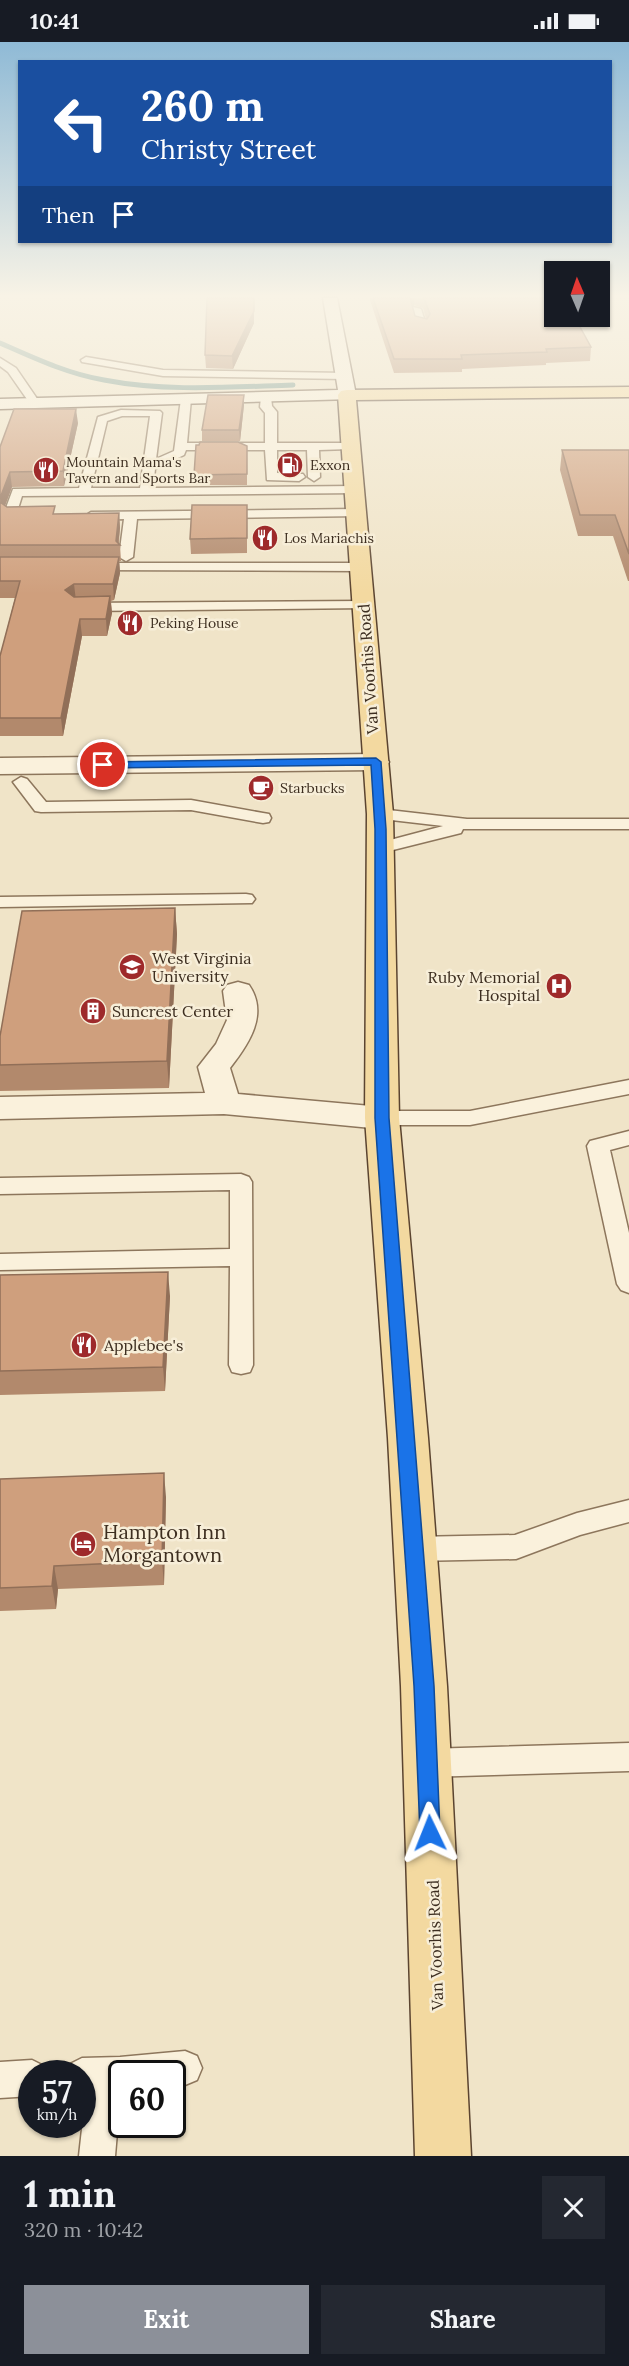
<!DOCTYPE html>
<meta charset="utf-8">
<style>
:root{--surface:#171b24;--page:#242831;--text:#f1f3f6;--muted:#9ea1a6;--accent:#8c9099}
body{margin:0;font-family:Lora,serif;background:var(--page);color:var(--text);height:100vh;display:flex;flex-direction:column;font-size:22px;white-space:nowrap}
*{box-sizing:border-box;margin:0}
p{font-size:20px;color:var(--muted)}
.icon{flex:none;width:33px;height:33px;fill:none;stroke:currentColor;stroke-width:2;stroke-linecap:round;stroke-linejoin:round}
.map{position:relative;height:2114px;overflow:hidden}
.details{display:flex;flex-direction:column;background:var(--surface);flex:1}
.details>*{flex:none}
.top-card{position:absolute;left:18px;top:18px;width:594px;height:183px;border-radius:0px;box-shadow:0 2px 4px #0004;background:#1a4fa0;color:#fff;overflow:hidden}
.needle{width:39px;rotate:358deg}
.fabs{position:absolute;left:544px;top:219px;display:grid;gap:12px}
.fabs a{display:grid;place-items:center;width:66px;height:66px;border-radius:0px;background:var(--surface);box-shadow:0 2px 4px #0004;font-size:30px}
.speed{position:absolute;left:18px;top:2018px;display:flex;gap:12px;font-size:30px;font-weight:700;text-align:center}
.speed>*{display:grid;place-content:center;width:78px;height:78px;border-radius:50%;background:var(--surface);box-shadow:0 2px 4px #0004;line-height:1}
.speed small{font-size:15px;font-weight:400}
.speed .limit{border:3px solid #111;border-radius:9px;background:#fff;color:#111}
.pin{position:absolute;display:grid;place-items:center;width:51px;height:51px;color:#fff;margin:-26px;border:3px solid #fff;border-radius:50%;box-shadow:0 2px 6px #0007}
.me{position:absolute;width:66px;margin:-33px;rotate:358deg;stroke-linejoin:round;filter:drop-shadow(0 0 4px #0008)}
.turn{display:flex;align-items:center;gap:21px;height:126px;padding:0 24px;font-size:27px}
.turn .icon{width:78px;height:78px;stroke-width:2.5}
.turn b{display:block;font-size:42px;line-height:51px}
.then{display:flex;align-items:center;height:57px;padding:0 24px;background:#0003;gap:12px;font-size:22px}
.round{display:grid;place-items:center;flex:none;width:63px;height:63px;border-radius:0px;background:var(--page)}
.overview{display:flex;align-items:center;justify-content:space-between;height:102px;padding:0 24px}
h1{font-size:36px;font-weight:700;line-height:45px}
.cta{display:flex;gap:12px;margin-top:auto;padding:12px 24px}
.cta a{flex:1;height:69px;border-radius:0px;background:var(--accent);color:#fff;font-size:24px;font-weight:700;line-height:69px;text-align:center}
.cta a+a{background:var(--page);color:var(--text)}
.status{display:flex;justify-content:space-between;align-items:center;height:42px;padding:0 30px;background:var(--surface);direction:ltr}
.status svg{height:16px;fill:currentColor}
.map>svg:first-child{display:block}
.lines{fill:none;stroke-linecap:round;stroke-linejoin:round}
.stream{stroke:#6f938a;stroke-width:5}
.lane-casing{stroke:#8d765c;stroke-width:3}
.street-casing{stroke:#8d765c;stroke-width:3}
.secondary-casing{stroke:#6f573f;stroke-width:3}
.primary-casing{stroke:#5b4430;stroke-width:3}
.lane{fill:#faf1dc;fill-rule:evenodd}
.street{fill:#faf1dc;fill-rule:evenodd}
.secondary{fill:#faf1dc;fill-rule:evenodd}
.primary{fill:#f3d9a0;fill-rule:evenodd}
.wall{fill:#b2896c;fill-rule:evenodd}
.shaded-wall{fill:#916f58}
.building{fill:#cf9f7d;stroke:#916f58;stroke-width:1.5}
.route{fill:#1a73e8;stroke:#114b97;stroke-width:1.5}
.labels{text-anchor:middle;stroke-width:5;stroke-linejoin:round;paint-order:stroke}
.far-poi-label{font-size:14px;fill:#3d2e20;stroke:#f7eed8;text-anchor:start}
.street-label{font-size:16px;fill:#3d2e20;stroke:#f7eed8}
.poi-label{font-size:16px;fill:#3d2e20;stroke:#f7eed8;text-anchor:start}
.near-poi-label{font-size:20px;fill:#3d2e20;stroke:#f7eed8;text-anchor:start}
</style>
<div class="status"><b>10:41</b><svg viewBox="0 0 49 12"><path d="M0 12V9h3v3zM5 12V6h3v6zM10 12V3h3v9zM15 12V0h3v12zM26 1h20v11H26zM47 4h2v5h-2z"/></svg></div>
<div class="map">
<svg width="629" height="2114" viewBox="0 0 629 2114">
<rect width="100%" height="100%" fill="#f0e4c8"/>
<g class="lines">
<path class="stream" d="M0,301C34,316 68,332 104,338C166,350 230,345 293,343"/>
<defs>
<path id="lane" d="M413,265L421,267L427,286L426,288L417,286L411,267Z
M86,315L163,328L345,331L350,334L345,337L163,334L82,320L81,318Z
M0,316L16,326L40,361L39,363H31L8,330L0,324Z
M266,352L271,355L272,364L277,370V401H350L356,404L350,407L319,408L320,435L314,439L308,435L307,408H277V431L303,432L305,435L299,439L267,438L265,408H186L184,413L155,427L153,446L354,444L360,448L358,451L22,454L17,470L31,471L33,474L31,477L9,478L3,474L13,447L79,446L98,375L121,368L160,369L162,371L156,417L174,409L181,357L186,354L191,357L187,401H265V371L260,365L261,355ZM122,374H150L140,446H91L107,379Z
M356,467L362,471L360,474L137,477L133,515L126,519L119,515L124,477L91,478L85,474L91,470Z
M91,521H361L368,525L361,529L86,528L84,525L86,522Z
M363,559L370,563L368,566L82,569L75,565L82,561Z
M21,735L27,737L46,760L191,758L263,771L269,772L271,776L269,780L263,781L191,768L41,770L35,769L13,740Z
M380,767L467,777H629V787H463L461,791L381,811L375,810L372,806L375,802L443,784L374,776L372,772L374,768Z
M246,852L252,853L255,857L252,861L0,865V855Z
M629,1038V1052L470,1083H382L374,1081L371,1076L374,1071L382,1069H470Z
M629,1089V1103L610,1108L629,1191V1251L621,1248L617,1242L587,1104L590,1099Z
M241,1132L249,1135L252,1140L253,1323L250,1330L241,1332L232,1330L229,1323L230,1224L0,1228V1212L230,1207V1148L0,1152V1136Z
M629,1458V1480L580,1493L516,1517L414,1519L404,1515L400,1507L404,1499L414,1495L515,1493L577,1471Z
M629,1701V1729L427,1735L416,1731L412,1721L416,1711L427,1707Z
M185,2009L197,2014L202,2026L197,2038L185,2043L172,2045V2031H122L115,2114H79L86,2051H82V2031H66L70,2022L82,2016L120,2015Z
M32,2018L44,2024L47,2031H32V2054L0,2056V2020Z"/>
<path id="street" d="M376,712L385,715L389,720L385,725L376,728L0,732V716Z
M238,940L249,943C269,972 249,1002 230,1026L238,1052L382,1065L394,1068L399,1076L394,1084L382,1087L224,1072L0,1077V1055L205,1051L198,1025L216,1002L227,978L223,949L227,943Z"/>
<path id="secondary" d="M323,256H337L356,353L353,357L0,367V357L338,348Z"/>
<path id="primary" d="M629,345V355L356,358L393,772L399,1076L428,1396L447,1644L471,2114H415L401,1644L388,1396L365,1076L367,772L338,353L341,349L347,348Z"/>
</defs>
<use href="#lane" class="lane-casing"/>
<use href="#street" class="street-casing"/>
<use href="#secondary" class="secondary-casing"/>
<use href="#primary" class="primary-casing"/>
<use href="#lane" class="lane"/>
<use href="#street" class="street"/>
<use href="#secondary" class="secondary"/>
<use href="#primary" class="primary"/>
</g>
<path class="wall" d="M254,256V281L233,327L206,326L205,313Z
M370,256H555L591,305L590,319L546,321V323L462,327V330L394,331L370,258ZM414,263L423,266L426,277L415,274L412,264Z
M244,353V363L240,399H202V388Z
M78,381L64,444L12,445L5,463L7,465L55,472L119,471L120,486L119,501L120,503L121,519H119L120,531L114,558L111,559L112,571L107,594H82L63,694H0V614L15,556H0V405Z
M247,404V443H195L194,433Z
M562,408H629V539H628L613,494H578L560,428Z
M247,463V511L191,512L190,497Z
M175,866L177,892L169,1046L0,1049V994Z
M0,1233L170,1254L165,1349L0,1353Z
M0,1437L166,1455L164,1543L58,1547L56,1567L0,1569Z"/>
<path class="shaded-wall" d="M254,256V281L233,327L232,314Z
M409,256H414V263L409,268Z
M244,353V363L240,399L239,388Z
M76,367L78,381L64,444L63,429Z
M10,430L12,445L1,475L0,456Z
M119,471L120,486L118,503L116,499Z
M119,515L120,531L114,558L113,542Z
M74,542L76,559L65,548Z
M110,554L112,571L107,594L106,577Z
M80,577L82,594L63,694L61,676Z
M175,866L177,892L169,1046L167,1019Z
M168,1230L170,1254L165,1349L163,1325Z
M164,1431L166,1455L164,1543L162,1519Z
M54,1524L58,1547L56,1567L52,1544Z"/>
<path class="building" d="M207,256H254V269L232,314L205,313Z
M373,256H410L415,274L427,277L430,272L424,256H555V274H574L591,305L546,307L547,310L461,313L462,317H394Z
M208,353H244L239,388H202Z
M14,367H76L63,429L10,430L0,456V405Z
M200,400H238L247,404V432L194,433L196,403H199Z
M562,408H629V512L615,473H580Z
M0,460L7,465L55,464L53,472L119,471L116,499L120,503H0Z
M192,463H247V496L190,497Z
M0,515H119L113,542H74L65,548L74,555L110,554L106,577H80L61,676H0V614L20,539H0Z
M175,866L167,1019L0,1023V994L22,869Z
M168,1230L163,1325L0,1329V1233Z
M164,1431L162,1519L54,1524L52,1544L0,1546V1437Z"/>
<linearGradient id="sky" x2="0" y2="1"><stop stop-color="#8fbad6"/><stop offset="0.46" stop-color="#f8f3e6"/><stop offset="1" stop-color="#f8f3e6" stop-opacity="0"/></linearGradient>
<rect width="629" height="552" fill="url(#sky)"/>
<path class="route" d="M376,716L381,720L386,787L389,1076L434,1644L440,1791L437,1798L430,1801L423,1798L420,1791L414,1644L375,1076V787L371,723L103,726L97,723L103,720Z"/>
<defs>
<symbol id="fuel-disc" viewBox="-11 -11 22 22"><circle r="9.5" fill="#9e2a2b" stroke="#f7eed8"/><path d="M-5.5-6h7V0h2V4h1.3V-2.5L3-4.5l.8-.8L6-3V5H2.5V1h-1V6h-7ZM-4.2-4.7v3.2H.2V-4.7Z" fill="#fff"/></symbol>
<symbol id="restaurant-disc" viewBox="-11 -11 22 22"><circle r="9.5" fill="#9e2a2b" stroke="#f7eed8"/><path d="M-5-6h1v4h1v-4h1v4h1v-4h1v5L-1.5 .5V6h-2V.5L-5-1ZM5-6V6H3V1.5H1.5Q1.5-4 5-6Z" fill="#fff"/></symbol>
<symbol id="cafe-disc" viewBox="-11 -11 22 22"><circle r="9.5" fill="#9e2a2b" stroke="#f7eed8"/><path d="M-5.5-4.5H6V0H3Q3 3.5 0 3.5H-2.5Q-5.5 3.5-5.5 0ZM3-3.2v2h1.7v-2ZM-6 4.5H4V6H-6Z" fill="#fff"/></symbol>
<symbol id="university-disc" viewBox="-11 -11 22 22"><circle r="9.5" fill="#9e2a2b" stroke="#f7eed8"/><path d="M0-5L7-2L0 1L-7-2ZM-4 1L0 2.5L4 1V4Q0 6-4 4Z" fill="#fff"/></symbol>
<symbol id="hospital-disc" viewBox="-11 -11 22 22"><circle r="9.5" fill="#9e2a2b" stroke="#f7eed8"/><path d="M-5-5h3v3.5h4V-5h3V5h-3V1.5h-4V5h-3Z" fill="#fff"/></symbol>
<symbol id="building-disc" viewBox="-11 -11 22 22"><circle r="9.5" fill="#9e2a2b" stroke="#f7eed8"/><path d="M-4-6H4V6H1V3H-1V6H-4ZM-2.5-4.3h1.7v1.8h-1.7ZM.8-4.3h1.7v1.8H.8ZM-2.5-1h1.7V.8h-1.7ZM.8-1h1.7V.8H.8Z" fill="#fff"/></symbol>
<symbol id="hotel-disc" viewBox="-11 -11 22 22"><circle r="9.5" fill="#9e2a2b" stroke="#f7eed8"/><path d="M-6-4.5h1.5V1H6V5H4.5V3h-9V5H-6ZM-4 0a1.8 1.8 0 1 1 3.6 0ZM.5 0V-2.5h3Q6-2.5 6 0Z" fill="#fff"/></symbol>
</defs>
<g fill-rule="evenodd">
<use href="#fuel-disc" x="275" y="408" width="30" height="30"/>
<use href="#restaurant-disc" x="31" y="413" width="30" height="30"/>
<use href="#restaurant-disc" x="250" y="481" width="30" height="30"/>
<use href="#restaurant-disc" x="115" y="566" width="30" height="30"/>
<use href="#cafe-disc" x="246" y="731" width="30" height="30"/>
<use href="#university-disc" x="117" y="910" width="30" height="30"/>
<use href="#hospital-disc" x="544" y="929" width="30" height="30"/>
<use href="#building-disc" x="78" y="954" width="30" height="30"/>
<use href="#restaurant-disc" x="69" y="1288" width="30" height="30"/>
<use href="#hotel-disc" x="68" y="1487" width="30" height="30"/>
</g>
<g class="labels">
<g class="far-poi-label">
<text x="66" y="425">Mountain Mama's<tspan x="66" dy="16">Tavern and Sports Bar</tspan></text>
<text x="310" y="428">Exxon</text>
<text x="284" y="501">Los Mariachis</text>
<text x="150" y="586">Peking House</text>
<text x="280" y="751">Starbucks</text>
</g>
<g class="street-label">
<text transform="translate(368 627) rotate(-94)" y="6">Van Voorhis Road</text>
<text transform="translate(435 1903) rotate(-92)" y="6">Van Voorhis Road</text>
</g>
<g class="poi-label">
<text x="152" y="922">West Virginia<tspan x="152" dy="18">University</tspan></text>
<text x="540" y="941" text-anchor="end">Ruby Memorial<tspan x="540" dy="18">Hospital</tspan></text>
<text x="112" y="975">Suncrest Center</text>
<text x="104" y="1309">Applebee's</text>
</g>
<g class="near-poi-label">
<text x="103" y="1497">Hampton Inn<tspan x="103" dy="23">Morgantown</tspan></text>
</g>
</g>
</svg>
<div class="fabs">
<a><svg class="needle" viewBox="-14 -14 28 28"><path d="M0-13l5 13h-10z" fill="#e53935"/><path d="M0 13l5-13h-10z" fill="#9ea1a6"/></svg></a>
</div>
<div class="speed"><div>57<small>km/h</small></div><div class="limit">60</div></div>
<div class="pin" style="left:103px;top:723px;background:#d93025"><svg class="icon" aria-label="arrive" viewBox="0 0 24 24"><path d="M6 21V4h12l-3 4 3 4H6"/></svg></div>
<svg class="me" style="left:430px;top:1791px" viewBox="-20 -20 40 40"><path d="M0-17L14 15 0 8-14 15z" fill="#1a73e8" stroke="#fff" stroke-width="4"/></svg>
<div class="top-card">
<div class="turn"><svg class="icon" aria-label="left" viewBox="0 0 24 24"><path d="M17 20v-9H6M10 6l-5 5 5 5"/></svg><div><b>260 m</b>Christy Street</div></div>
<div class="then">Then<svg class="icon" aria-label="arrive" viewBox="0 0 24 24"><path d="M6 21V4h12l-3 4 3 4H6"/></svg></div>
</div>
</div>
<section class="details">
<div class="overview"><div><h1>1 min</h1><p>320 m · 10:42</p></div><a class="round"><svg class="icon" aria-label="close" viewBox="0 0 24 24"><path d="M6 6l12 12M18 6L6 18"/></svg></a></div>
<div class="cta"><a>Exit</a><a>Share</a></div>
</section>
